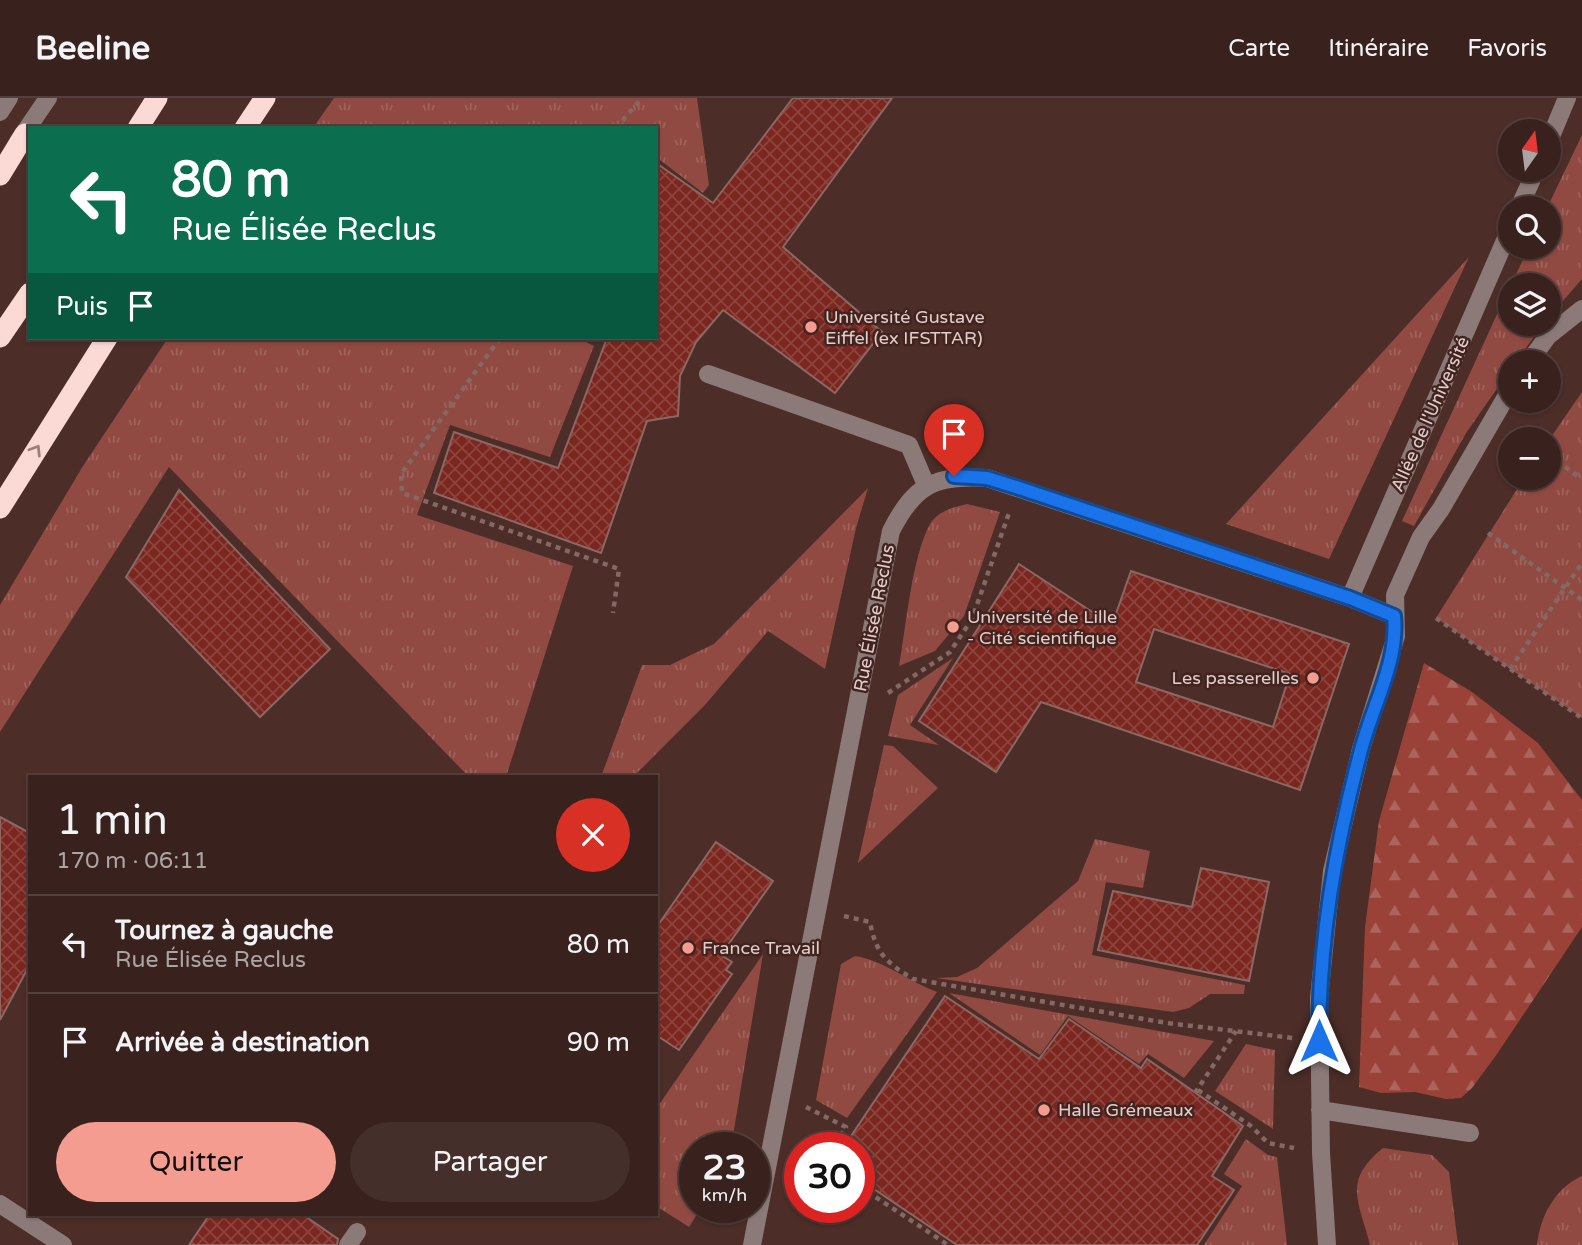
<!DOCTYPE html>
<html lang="fr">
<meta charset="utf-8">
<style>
:root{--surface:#39221e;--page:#442f2b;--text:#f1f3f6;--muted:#aba4a4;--line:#533f3c;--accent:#f59c90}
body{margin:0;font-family:"Varela Round",sans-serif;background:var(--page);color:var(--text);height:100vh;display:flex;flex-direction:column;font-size:26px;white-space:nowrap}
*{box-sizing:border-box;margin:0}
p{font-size:23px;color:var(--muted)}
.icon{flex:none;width:38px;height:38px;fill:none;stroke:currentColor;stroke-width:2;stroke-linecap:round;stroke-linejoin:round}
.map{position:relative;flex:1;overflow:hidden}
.drawer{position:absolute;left:28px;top:677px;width:630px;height:441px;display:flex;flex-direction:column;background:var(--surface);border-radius:0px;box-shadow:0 2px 5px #0004,0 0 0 2px var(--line)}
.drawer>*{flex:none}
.banner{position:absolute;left:28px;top:28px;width:630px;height:214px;border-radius:0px;box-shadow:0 2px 5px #0004,0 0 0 2px var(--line);background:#0b6e4f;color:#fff;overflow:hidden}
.needle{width:46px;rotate:14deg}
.controls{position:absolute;left:1498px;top:21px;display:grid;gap:14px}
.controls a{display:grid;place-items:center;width:63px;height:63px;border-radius:50%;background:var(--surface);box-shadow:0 2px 5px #0004,0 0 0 2px var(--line);font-size:35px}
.speed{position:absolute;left:679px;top:1034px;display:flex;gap:14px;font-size:35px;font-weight:700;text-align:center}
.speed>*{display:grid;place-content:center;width:91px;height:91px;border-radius:50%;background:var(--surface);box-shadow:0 2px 5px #0004,0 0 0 2px var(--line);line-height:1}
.speed small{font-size:18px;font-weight:400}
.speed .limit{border:10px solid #d22;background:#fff;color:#111}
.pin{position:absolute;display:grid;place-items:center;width:60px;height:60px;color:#fff;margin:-72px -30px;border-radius:50% 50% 50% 0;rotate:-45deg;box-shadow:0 0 7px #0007}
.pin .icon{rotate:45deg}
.me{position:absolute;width:77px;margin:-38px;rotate:0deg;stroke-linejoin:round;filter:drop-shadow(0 0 5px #0008)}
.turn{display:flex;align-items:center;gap:24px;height:147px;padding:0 28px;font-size:32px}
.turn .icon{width:91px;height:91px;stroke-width:2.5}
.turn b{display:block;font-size:49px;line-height:60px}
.then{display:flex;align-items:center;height:66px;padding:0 28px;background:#0003;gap:14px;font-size:26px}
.round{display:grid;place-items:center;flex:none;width:74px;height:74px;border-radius:37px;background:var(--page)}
.head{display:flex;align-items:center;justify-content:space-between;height:119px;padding:0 28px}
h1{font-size:42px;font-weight:600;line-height:52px}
.primary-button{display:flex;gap:14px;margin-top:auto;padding:14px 28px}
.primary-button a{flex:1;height:80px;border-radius:42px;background:var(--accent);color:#111;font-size:28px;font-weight:600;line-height:80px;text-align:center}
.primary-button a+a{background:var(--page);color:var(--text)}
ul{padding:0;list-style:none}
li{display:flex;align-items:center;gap:21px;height:98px;padding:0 28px;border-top:2px solid var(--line)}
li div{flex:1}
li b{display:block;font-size:26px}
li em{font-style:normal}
header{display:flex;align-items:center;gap:42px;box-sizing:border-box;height:98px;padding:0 35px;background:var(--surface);border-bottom:2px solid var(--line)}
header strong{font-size:33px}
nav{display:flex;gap:38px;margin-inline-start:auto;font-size:24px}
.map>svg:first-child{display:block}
.grass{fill:url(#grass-tufts)}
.forest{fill:url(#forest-firs)}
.building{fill:url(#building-cross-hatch);stroke:#8c6863;stroke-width:2;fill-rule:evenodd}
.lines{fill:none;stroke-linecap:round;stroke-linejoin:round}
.path{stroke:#846864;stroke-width:4.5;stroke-dasharray:5 5;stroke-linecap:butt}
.minor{stroke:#8b7a78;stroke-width:18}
.highway{stroke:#fbdad5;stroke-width:21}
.oneway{stroke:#9e7e7a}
.route-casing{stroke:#114b97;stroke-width:18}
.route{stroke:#1a73e8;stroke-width:12}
.poi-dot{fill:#f59c90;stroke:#41231f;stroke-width:2.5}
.labels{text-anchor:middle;stroke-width:5;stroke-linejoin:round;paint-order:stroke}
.poi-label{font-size:18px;fill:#e2cdca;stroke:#41231f;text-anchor:start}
.street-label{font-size:18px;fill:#e2cdca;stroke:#41231f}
</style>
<header>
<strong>Beeline</strong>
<nav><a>Carte</a><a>Itinéraire</a><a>Favoris</a></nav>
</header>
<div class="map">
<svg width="1582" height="1147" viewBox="0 0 1582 1147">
<defs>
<pattern id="grass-tufts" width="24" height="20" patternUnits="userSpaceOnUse" patternTransform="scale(1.75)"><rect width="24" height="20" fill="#904a42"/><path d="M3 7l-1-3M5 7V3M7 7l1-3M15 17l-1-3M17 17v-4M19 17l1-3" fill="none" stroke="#9f635c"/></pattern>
<pattern id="forest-firs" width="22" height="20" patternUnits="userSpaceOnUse" patternTransform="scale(1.75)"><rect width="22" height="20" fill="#9a4238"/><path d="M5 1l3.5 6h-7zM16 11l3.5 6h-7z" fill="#ac655d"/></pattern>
<pattern id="building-cross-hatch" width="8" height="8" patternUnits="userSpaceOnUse" patternTransform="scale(1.75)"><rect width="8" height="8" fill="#7b261f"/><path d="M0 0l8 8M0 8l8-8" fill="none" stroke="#8d443e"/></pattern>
</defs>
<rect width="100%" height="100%" fill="#4c2d28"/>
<path class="grass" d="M334,0H697L709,87L703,95L656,59V30H313Z
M1582,37V181L1549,219V187H1511L1529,149H1549L1547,110Z
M1469,159L1329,461L1226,426Z
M1510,188V226H1543L1516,264H1510V272L1466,335L1414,428L1402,423Z
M168,240H587L586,244L594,248L550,359L450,327L417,417L573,468L506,679H469L169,369L0,634V507L83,368Z
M1582,294V620L1436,520L1524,380H1549V342Z
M868,390L856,430L825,571L768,533L704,608L633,679H601L642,567H670L714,546Z
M967,406L1000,414L964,518L935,553L899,568C906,530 912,458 930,426C938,413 954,409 967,406Z
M953,560L910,627L939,647L888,638L898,597Z
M884,647L893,648L938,690L858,765Z
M1095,741L1150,753L1143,790L1106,784L1092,857L1245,887L1244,896H1210L1189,910L1173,914L936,880L957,879L977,870L1078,783Z
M763,856L731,1050H695V1110H701L689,1129L656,1108V1011Z
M855,858C885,863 908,883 937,894L847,1020L816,1002L841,866Z
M949,895L1214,943L1184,980L1148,956L1139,966L1068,918L1040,957Z
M1246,946L1275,952L1273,1031L1215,993Z
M1246,1041L1268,1057L1277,1059L1287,1147H1204L1242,1088L1224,1076Z
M1383,1050L1432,1057L1449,1074L1458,1147H1370C1359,1103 1342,1083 1383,1050Z
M1582,1078V1147H1537C1540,1118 1555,1090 1582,1078Z"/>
<path class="forest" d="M1424,565L1472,594L1538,645L1582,702V829L1497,956L1472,990L1461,1000L1446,1001L1415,994L1381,995L1359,989L1365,829L1379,723Z"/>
<path class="building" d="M793,0H892L783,149L882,234L835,295L723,212L696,244L680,278L678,318L647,323L601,455L434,395L454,334L558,370L607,240H656V65L713,105Z
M179,392L330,551L260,619L126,479Z
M1019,466L1112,527L1131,473L1349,546L1300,692L1041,604L996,674L919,623ZM1154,531L1290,576L1273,629L1136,584Z
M0,719L30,735V866L0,922Z
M716,744L773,783L721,857L732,864L726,872L732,876L679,952L656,937V830Z
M1201,770L1269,784L1249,883L1098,852L1113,793L1192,809Z
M945,898L1039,961L1069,921L1141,970L1147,961L1243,1028L1212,1078L1234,1092L1197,1147H957L859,1081V1050H843Z
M210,1116H302L338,1141L337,1147H189Z"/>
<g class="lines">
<path class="path" d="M616,30L642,0
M500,240L401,376L402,395L619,471L613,515
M1549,357L1582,381
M1488,435L1582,502
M1436,520L1582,620
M1510,571L1582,465
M888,595L950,554L972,521L1009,415
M844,818L870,824C876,856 886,864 913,881L1167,925L1293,940
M1198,992L1251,1028L1268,1045L1294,1050
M1195,995L1236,933
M806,1009L846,1029L833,1050
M859,1088L948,1147"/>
<path class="minor" d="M0,14L9,0
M1549,43L1567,0
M18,44L48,0
M1519,110L1536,72
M1529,264L1548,238L1582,211
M708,276L909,347L926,387
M1350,500L1510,131
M1320,1012L1470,1035
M0,1106L63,1147
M348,1147L357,1134
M752,1147L891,433C915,386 935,377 987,380L1350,500L1394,518
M1327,1147L1321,1055L1319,900L1332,773L1361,651L1396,538L1395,497L1421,439L1441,411L1510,292"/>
<path class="highway" d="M138,30L157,0
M245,30L265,0
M0,77L25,36
M0,239L30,195
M0,410L107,240"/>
</g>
<defs><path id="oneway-chevron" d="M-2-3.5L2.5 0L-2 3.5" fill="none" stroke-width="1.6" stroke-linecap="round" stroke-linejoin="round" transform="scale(1.75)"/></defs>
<use class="oneway" href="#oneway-chevron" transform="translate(36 352) rotate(-58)"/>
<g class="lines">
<defs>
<path id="route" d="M954,378L987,380L1016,389L1350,500L1394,518C1399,562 1372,609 1361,652C1335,750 1319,841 1319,943"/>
</defs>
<use href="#route" class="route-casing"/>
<use href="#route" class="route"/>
</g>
<g class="poi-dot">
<circle cx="811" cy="229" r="7"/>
<circle cx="953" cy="529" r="7"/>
<circle cx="1313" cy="580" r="7"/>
<circle cx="688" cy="850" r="7"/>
<circle cx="1044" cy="1012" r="7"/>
</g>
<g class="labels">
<g class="poi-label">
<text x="825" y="225">Université Gustave<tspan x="825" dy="21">Eiffel (ex IFSTTAR)</tspan></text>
<text x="967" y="525">Université de Lille<tspan x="967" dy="21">‐ Cité scientifique</tspan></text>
<text x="1299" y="586" text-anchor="end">Les passerelles</text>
<text x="702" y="856">France Travail</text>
<text x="1058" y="1018">Halle Grémeaux</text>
</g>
<g class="street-label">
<text transform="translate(1430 316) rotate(-66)" y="6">Allée de l'Université</text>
<text transform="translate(874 520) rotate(-79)" y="6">Rue Élisée Reclus</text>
</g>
</g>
</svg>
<div class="controls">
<a><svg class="needle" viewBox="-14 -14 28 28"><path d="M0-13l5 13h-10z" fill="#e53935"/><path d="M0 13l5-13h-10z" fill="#aba4a4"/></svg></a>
<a><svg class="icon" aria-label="search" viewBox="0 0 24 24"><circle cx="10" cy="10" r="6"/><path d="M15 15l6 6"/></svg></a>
<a><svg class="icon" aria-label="layers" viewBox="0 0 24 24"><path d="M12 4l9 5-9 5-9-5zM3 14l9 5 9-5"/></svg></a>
<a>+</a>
<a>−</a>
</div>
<div class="speed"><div>23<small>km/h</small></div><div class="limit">30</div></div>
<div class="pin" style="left:954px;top:378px;background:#d93025"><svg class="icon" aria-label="arrive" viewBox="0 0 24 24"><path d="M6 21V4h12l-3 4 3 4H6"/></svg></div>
<svg class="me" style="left:1319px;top:943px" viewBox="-20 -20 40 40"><path d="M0-17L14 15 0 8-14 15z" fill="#1a73e8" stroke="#fff" stroke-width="4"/></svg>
<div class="banner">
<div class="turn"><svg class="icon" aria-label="left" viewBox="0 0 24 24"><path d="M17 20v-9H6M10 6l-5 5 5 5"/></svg><div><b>80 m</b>Rue Élisée Reclus</div></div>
<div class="then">Puis<svg class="icon" aria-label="arrive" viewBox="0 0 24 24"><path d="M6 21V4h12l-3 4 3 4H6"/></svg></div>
</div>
<section class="drawer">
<div class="head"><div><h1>1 min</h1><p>170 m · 06:11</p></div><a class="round" style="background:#d93025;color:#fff"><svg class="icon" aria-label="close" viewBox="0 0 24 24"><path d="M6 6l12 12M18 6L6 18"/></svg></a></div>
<ul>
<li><svg class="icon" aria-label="left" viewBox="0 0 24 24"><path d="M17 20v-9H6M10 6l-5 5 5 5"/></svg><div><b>Tournez à gauche</b><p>Rue Élisée Reclus</p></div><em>80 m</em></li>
<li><svg class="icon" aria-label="arrive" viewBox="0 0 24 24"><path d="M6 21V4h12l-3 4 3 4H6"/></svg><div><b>Arrivée à destination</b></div><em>90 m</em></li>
</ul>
<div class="primary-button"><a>Quitter</a><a>Partager</a></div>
</section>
</div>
